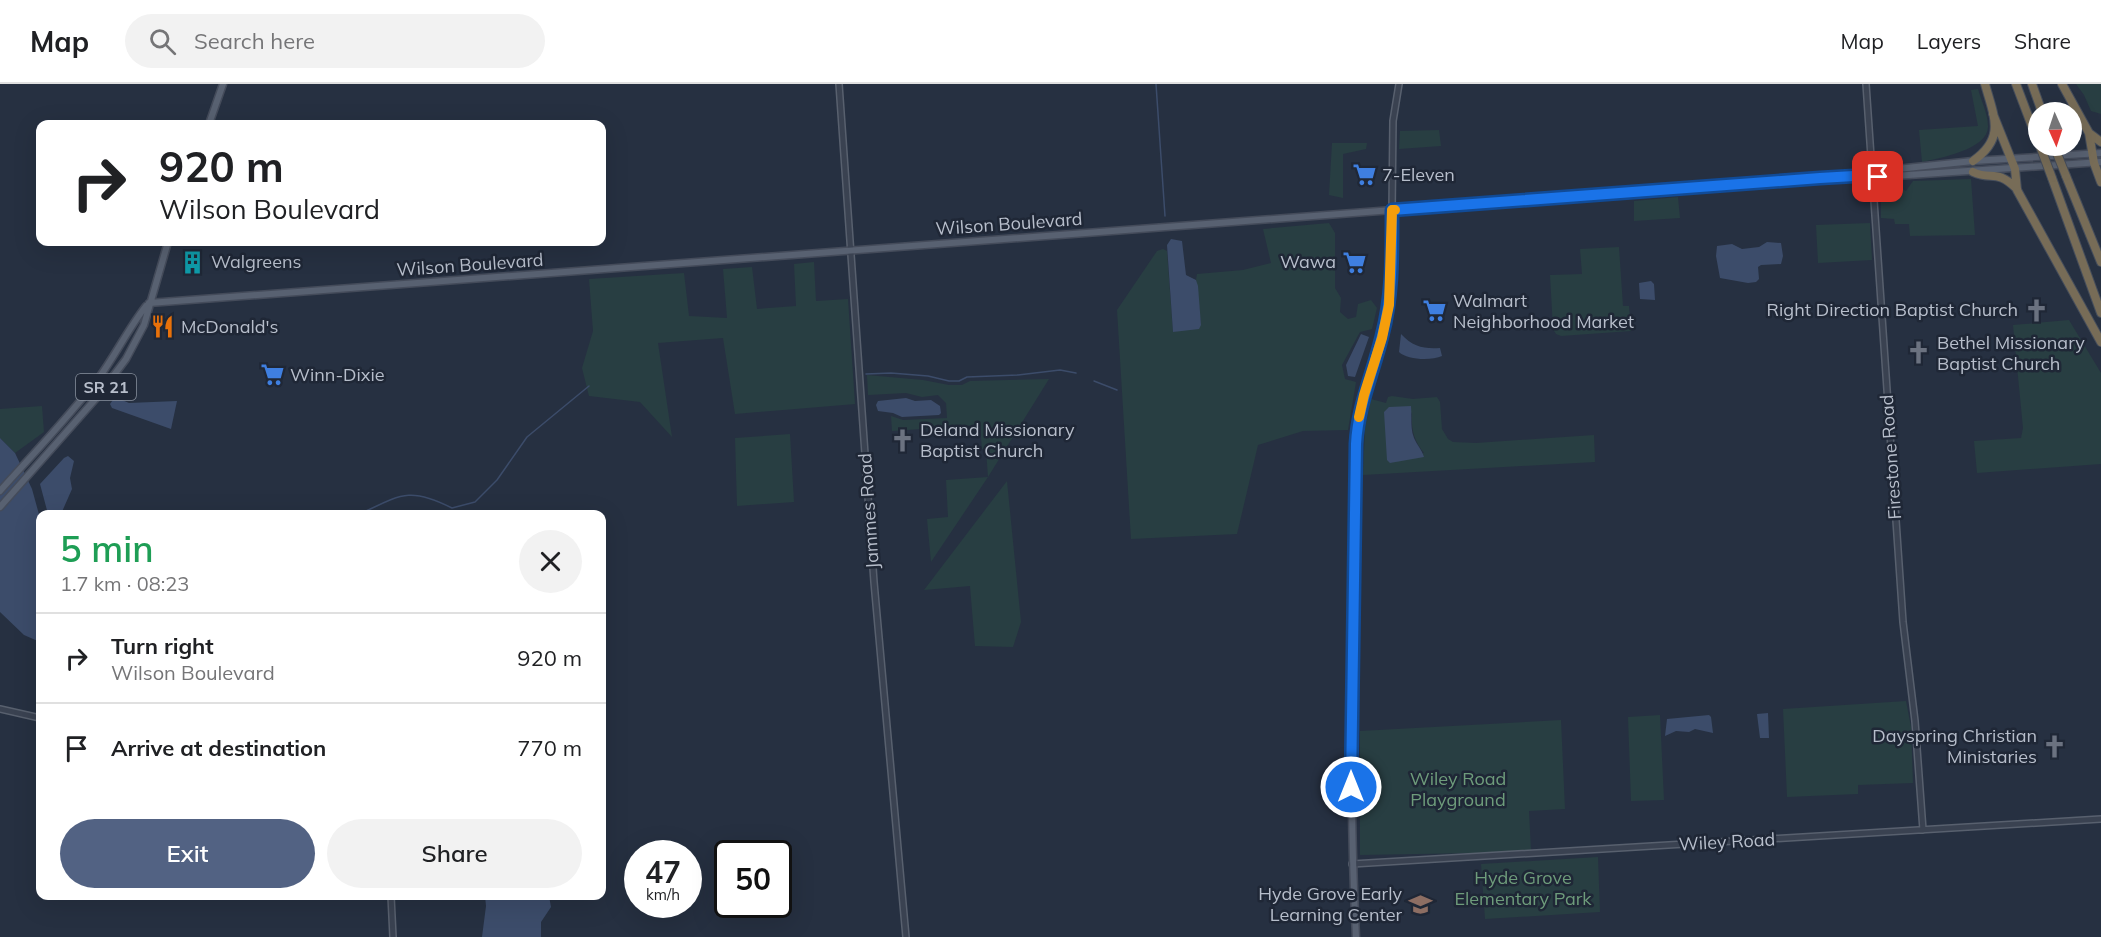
<!DOCTYPE html>
<meta charset="utf-8">
<style>
:root{--surface:#fff;--page:#f2f2f2;--text:#202124;--muted:#757577;--line:#e0e0e0;--accent:#526283}
body{margin:0;font-family:Mulish,sans-serif;background:var(--page);color:var(--text);height:100vh;display:flex;flex-direction:column;font-size:22px;white-space:nowrap}
*{box-sizing:border-box;margin:0}
p{font-size:20px;color:var(--muted)}
.icon{flex:none;width:33px;height:33px;fill:none;stroke:currentColor;stroke-width:2;stroke-linecap:round;stroke-linejoin:round}
.map{position:relative;flex:1;overflow:hidden}
.side{position:absolute;left:36px;top:426px;width:570px;height:390px;display:flex;flex-direction:column;background:var(--surface);border-radius:12px;box-shadow:0 6px 24px #0002}
.side>*{flex:none}
.banner{position:absolute;left:36px;top:36px;width:570px;height:126px;border-radius:12px;box-shadow:0 6px 24px #0002;background:#fff;color:var(--text);overflow:hidden}
.needle{width:39px;rotate:177deg}
.controls{position:absolute;left:2028px;top:18px;display:grid;gap:12px}
.controls a{display:grid;place-items:center;width:54px;height:54px;border-radius:50%;background:var(--surface);box-shadow:0 6px 24px #0002;font-size:30px}
.speed{position:absolute;left:624px;top:756px;display:flex;gap:12px;font-size:30px;font-weight:700;text-align:center}
.speed>*{display:grid;place-content:center;width:78px;height:78px;border-radius:50%;background:var(--surface);box-shadow:0 6px 24px #0002;line-height:1}
.speed small{font-size:15px;font-weight:400}
.speed .limit{border:3px solid #111;border-radius:9px;background:#fff;color:#111}
.pin{position:absolute;display:grid;place-items:center;width:51px;height:51px;color:#fff;margin:-26px;border-radius:12px;box-shadow:0 3px 9px #0006}
.me{position:absolute;width:66px;margin:-33px;rotate:0deg;stroke-linejoin:round;filter:drop-shadow(0 0 4px #0008)}
.turn{display:flex;align-items:center;gap:21px;height:126px;padding:0 24px;font-size:27px}
.turn .icon{width:78px;height:78px;stroke-width:2.5}
.turn b{display:block;font-size:42px;line-height:51px}
.round{display:grid;place-items:center;flex:none;width:63px;height:63px;border-radius:32px;background:var(--page)}
.summary{display:flex;align-items:center;justify-content:space-between;height:102px;padding:0 24px}
h1{font-size:36px;font-weight:600;line-height:45px;color:#1e9e55}
.primary-button{display:flex;gap:12px;margin-top:auto;padding:12px 24px}
.primary-button a{flex:1;height:69px;border-radius:36px;background:var(--accent);color:#fff;font-size:24px;font-weight:600;line-height:69px;text-align:center}
.primary-button a+a{background:var(--page);color:var(--text)}
ul{padding:0;list-style:none}
li{display:flex;align-items:center;gap:18px;height:90px;padding:0 24px;border-top:2px solid var(--line)}
li div{flex:1}
li b{display:block;font-size:22px}
li em{font-style:normal}
header{display:flex;align-items:center;gap:36px;box-sizing:border-box;height:84px;padding:0 30px;background:var(--surface);border-bottom:2px solid var(--line)}
header strong{font-size:28px}
nav{display:flex;gap:33px;margin-inline-start:auto;font-size:21px}
.search{width:420px;height:54px;background:var(--page);display:flex;align-items:center;gap:15px;box-sizing:border-box;padding:0 21px;border-radius:33px;color:var(--muted);font-size:22px}
.map>svg:first-child{display:block}
.green{fill:#283e42;fill-rule:evenodd}
.water{fill:#3c4c6a}
.lines{fill:none;stroke-linecap:round;stroke-linejoin:round}
.stream{stroke:#3c4c6a;stroke-width:1.5}
.minor-casing{stroke:#58606e;stroke-width:8}
.major-casing{stroke:#444b5a;stroke-width:9}
.highway-casing{stroke:#454d5b;stroke-width:10}
.minor{stroke:#3a4251;stroke-width:5}
.major{stroke:#586171;stroke-width:6}
.highway{stroke:#776c57;stroke-width:8}
.highway-bridge-casing{stroke:#454d5b;stroke-width:10;stroke-linecap:butt}
.highway-bridge{stroke:#776c57;stroke-width:8}
.route-casing{stroke:#114b97;stroke-width:15}
.route{stroke:#1a73e8;stroke-width:10}
.slow{stroke:#f59e0b;stroke-width:10}
.labels{text-anchor:middle;stroke-width:5;stroke-linejoin:round;paint-order:stroke}
.shield{fill:#1f2736;stroke:#89919e;stroke-width:1.5}
.shield-label{font-size:16px;font-weight:bold;fill:#b7becb}
.poi-label{font-size:18px;fill:#b7becb;stroke:#1f2736;text-anchor:start}
.street-label{font-size:18px;fill:#b7becb;stroke:#1f2736}
.park-label{font-size:18px;fill:#6e9c7b;stroke:#1f2736}
</style>
<header>
<strong>Map</strong>
<div class="search"><svg class="icon" aria-label="search" viewBox="0 0 24 24"><circle cx="10" cy="10" r="6"/><path d="M15 15l6 6"/></svg>Search here</div>
<nav><a>Map</a><a>Layers</a><a>Share</a></nav>
</header>
<div class="map">
<svg width="2101" height="853" viewBox="0 0 2101 853">
<rect width="100%" height="100%" fill="#263041"/>
<path class="green" d="M2076,0H2101V30L2091,27L2084,11Z
M1978,5C1981,16 1988,30 1988,42C1989,65 1940,74 1922,78L1919,46L1978,42L1971,6Z
M1439,46L1441,62L1399,65L1400,47Z
M1332,59H1367L1366,65L1343,70V114L1329,111Z
M1971,95L1975,151L1910,152L1909,140H1895L1894,135L1881,134V106L1894,100L1906,107L1913,97Z
M1678,113L1680,134L1634,137V117Z
M1329,139L1335,149V204L1341,214L1340,228L1348,235L1356,233L1358,220L1371,216L1377,224L1372,245L1360,248L1342,281L1345,295L1356,298L1348,346L1303,347L1258,361L1237,450L1131,455L1117,226L1157,167L1163,165L1167,167L1173,248L1201,241L1196,196L1197,190L1243,186L1271,179L1263,145Z
M1870,139L1872,176L1818,179L1816,141Z
M1619,163L1623,222H1629L1631,247L1561,252L1556,250L1553,245L1550,191L1582,190L1580,165Z
M814,178L816,217L848,215L855,320L735,330L723,254L658,259L672,353L640,318L589,312L582,284L593,247L589,195L684,189L689,232L727,234L723,185L752,183L757,225L796,222L794,180Z
M2069,236L2101,289V380L1977,389L1974,357L2021,354L2023,344L2013,241Z
M867,291L923,296L949,301H962L970,297L1049,295L988,393L931,478L927,435L948,433L946,396L988,393L986,366L982,365L980,341L892,347L891,332L903,336L947,334L946,319L938,311L922,313L906,309L868,311Z
M1392,312L1413,315L1437,313L1440,318L1442,345L1448,355L1453,358L1476,359L1594,351L1595,378L1363,391L1365,344L1371,315L1386,319L1388,313ZM1412,328C1411,344 1413,355 1424,369L1390,379Z
M42,322L44,348L15,369L0,354V325Z
M790,350L794,418L737,422L735,354Z
M1007,397L1021,538L1013,563L975,562L970,502L924,506Z
M1906,617L1911,643L1913,699L1858,701V710L1787,713L1783,625Z
M1660,631L1664,716L1631,717L1628,633Z
M1561,636L1565,725L1529,727L1531,766L1475,769L1360,771V647Z
M1598,773L1600,828L1485,835L1481,780Z"/>
<path class="water" d="M1171,155L1182,157L1186,191L1196,196L1198,202L1201,241L1199,245L1173,248L1167,161Z
M1767,158L1781,159L1783,172L1781,180L1761,181L1758,183L1759,195L1756,198L1748,199L1720,194L1716,172L1717,162L1732,160L1742,165L1759,163Z
M1651,197L1654,200L1655,216L1640,215L1639,199Z
M1361,250L1369,253L1355,293L1348,292L1346,281Z
M1401,250C1413,263 1424,265 1440,264L1442,272C1431,277 1407,276 1399,268Z
M115,313L129,319L177,317L171,345L112,324L110,320Z
M906,314L915,317L931,316L940,322L941,329L939,331L902,333L893,329L878,327L876,321L878,317Z
M1411,322C1412,333 1410,344 1414,354C1417,361 1422,366 1424,373L1390,379L1387,376L1384,328L1389,323Z
M0,354L15,369L32,405L40,434V558L24,551L0,528Z
M68,372L74,377L70,394L72,405L61,430H48L40,400L64,374Z
M1768,629L1769,654H1760L1757,630Z
M1709,631L1711,633L1713,649L1695,645L1689,648L1676,647L1665,652L1667,635Z
M485,812H549L551,823L541,838V853H482L486,822Z"/>
<g class="lines">
<path class="stream" d="M1156,0L1165,132
M866,290L891,289L928,292L949,297H959L967,293L1018,291L1060,286L1076,289
M1094,297L1117,306
M360,430C400,411 409,402 452,424L475,418L497,396L527,353L589,302"/>
<defs>
<path id="minor" d="M839,0L874,498L906,853
M1866,0L1903,538L1915,637L1923,746
M1392,126L1393,37L1399,0
M0,625L40,634
M1352,780L2101,735
M391,812L393,853"/>
<path id="major" d="M209,40L223,0
M1871,91L1878,87L1973,77L2101,69
M149,219L1820,94L1871,91L1879,93L2101,78
M0,407C33,370 68,334 98,295C115,272 128,245 146,222
M0,423L99,311L126,275L144,241L168,158
M1356,853C1348,691 1352,529 1355,366L1361,321L1382,254L1389,221L1392,126"/>
<path id="highway" d="M2016,0L2038,58
M2032,0L2042,28
M2062,0L2089,49L2101,58
M1993,30L2015,85L2017,106L2101,258
M2089,49L2094,79L2101,98
M1973,77C2006,54 1994,33 1985,0
M1973,88C1992,97 1996,84 2017,105
M2066,92L2101,178
M2052,94L2101,229"/>
</defs>
<use href="#minor" class="minor-casing"/>
<use href="#major" class="major-casing"/>
<use href="#highway" class="highway-casing"/>
<use href="#minor" class="minor"/>
<use href="#major" class="major"/>
<use href="#highway" class="highway"/>
<defs>
<path id="highway-bridge" d="M2040,62L2052,94
M2054,62L2066,92"/>
</defs>
<use href="#highway-bridge" class="highway-bridge-casing"/>
<use href="#highway-bridge" class="highway-bridge"/>
</g>
<g class="lines">
<defs>
<path id="route" d="M1351,703L1356,360C1358,322 1373,289 1382,252C1393,211 1392,168 1392,126L1820,94L1871,91L1878,93"/>
</defs>
<use href="#route" class="route-casing"/>
<use href="#route" class="route"/>
<path class="slow" d="M1359,333L1364,311L1382,254L1389,221L1392,126H1395"/>
</g>
<defs>
<symbol id="supermarket-bare" viewBox="-9 -9 18 18"><path d="M-6-5.5h2.5l.6 2H6L4.5 2H-2.5L-4.4-4H-6ZM-1.5 3.2a1.3 1.3 0 1 0 .1 0ZM3 3.2a1.3 1.3 0 1 0 .1 0Z" fill="#3f7fe0" stroke="#1f2736" stroke-width="2.5" paint-order="stroke"/></symbol>
<symbol id="building-bare" viewBox="-9 -9 18 18"><path d="M-4-6H4V6H1V3H-1V6H-4ZM-2.5-4.3h1.7v1.8h-1.7ZM.8-4.3h1.7v1.8H.8ZM-2.5-1h1.7V.8h-1.7ZM.8-1h1.7V.8H.8Z" fill="#0f9aa8" stroke="#1f2736" stroke-width="2.5" paint-order="stroke"/></symbol>
<symbol id="church-bare" viewBox="-9 -9 18 18"><path d="M-1.2-6h2.4v3.5h3.3v2.4h-3.3V6h-2.4V-.1h-3.3v-2.4h3.3Z" fill="#6b7280" stroke="#1f2736" stroke-width="2.5" paint-order="stroke"/></symbol>
<symbol id="restaurant-bare" viewBox="-9 -9 18 18"><path d="M-5-6h1v4h1v-4h1v4h1v-4h1v5L-1.5 .5V6h-2V.5L-5-1ZM5-6V6H3V1.5H1.5Q1.5-4 5-6Z" fill="#e8710a" stroke="#1f2736" stroke-width="2.5" paint-order="stroke"/></symbol>
<symbol id="school-bare" viewBox="-9 -9 18 18"><path d="M0-5L7-2L0 1L-7-2ZM-4 1L0 2.5L4 1V4Q0 6-4 4Z" fill="#8d6e63" stroke="#1f2736" stroke-width="2.5" paint-order="stroke"/></symbol>
</defs>
<g fill-rule="evenodd">
<use href="#supermarket-bare" x="1348" y="74" width="33" height="33"/>
<use href="#building-bare" x="176" y="162" width="33" height="33"/>
<use href="#supermarket-bare" x="1338" y="162" width="33" height="33"/>
<use href="#church-bare" x="2020" y="210" width="33" height="33"/>
<use href="#supermarket-bare" x="1418" y="210" width="33" height="33"/>
<use href="#restaurant-bare" x="146" y="226" width="33" height="33"/>
<use href="#church-bare" x="1902" y="252" width="33" height="33"/>
<use href="#supermarket-bare" x="256" y="274" width="33" height="33"/>
<use href="#church-bare" x="886" y="340" width="33" height="33"/>
<use href="#church-bare" x="2038" y="646" width="33" height="33"/>
<use href="#school-bare" x="1404" y="804" width="33" height="33"/>
</g>
<g class="labels">
<rect class="shield" x="76" y="290" width="60" height="26" rx="4.5"/>
<g class="shield-label">
<text x="106" y="309">SR 21</text>
</g>
<g class="poi-label">
<text x="1382" y="97">7-Eleven</text>
<text x="211" y="184">Walgreens</text>
<text x="1336" y="184" text-anchor="end">Wawa</text>
<text x="1453" y="223">Walmart<tspan x="1453" dy="21">Neighborhood Market</tspan></text>
<text x="2018" y="232" text-anchor="end">Right Direction Baptist Church</text>
<text x="181" y="249">McDonald's</text>
<text x="1937" y="265">Bethel Missionary<tspan x="1937" dy="21">Baptist Church</tspan></text>
<text x="290" y="297">Winn-Dixie</text>
<text x="920" y="352">Deland Missionary<tspan x="920" dy="21">Baptist Church</tspan></text>
<text x="2037" y="658" text-anchor="end">Dayspring Christian<tspan x="2037" dy="21">Ministaries</tspan></text>
<text x="1402" y="816" text-anchor="end">Hyde Grove Early<tspan x="1402" dy="21">Learning Center</tspan></text>
</g>
<g class="street-label">
<text transform="translate(1009 140) rotate(-4)" y="6">Wilson Boulevard</text>
<text transform="translate(470 181) rotate(-4)" y="6">Wilson Boulevard</text>
<text transform="translate(1891 373) rotate(-94)" y="6">Firestone Road</text>
<text transform="translate(869 427) rotate(-94)" y="6">Jammes Road</text>
<text transform="translate(1727 758) rotate(-3)" y="6">Wiley Road</text>
</g>
<g class="park-label">
<text x="1458" y="701">Wiley Road<tspan x="1458" dy="21">Playground</tspan></text>
<text x="1523" y="800">Hyde Grove<tspan x="1523" dy="21">Elementary Park</tspan></text>
</g>
</g>
</svg>
<div class="controls">
<a><svg class="needle" viewBox="-14 -14 28 28"><path d="M0-13l5 13h-10z" fill="#e53935"/><path d="M0 13l5-13h-10z" fill="#757577"/></svg></a>
</div>
<div class="speed"><div>47<small>km/h</small></div><div class="limit">50</div></div>
<div class="pin" style="left:1878px;top:93px;background:#d93025"><svg class="icon" aria-label="arrive" viewBox="0 0 24 24"><path d="M6 21V4h12l-3 4 3 4H6"/></svg></div>
<svg class="me" style="left:1351px;top:703px" viewBox="-20 -20 40 40"><circle r="17" fill="#1a73e8" stroke="#fff" stroke-width="3"/><path d="M0-11L8 9 0 5-8 9z" fill="#fff"/></svg>
<div class="banner">
<div class="turn"><svg class="icon" aria-label="right" viewBox="0 0 24 24"><path d="M7 20v-9h11M14 6l5 5-5 5"/></svg><div><b>920 m</b>Wilson Boulevard</div></div>
</div>
<section class="side">
<div class="summary"><div><h1>5 min</h1><p>1.7 km · 08:23</p></div><a class="round"><svg class="icon" aria-label="close" viewBox="0 0 24 24"><path d="M6 6l12 12M18 6L6 18"/></svg></a></div>
<ul>
<li><svg class="icon" aria-label="right" viewBox="0 0 24 24"><path d="M7 20v-9h11M14 6l5 5-5 5"/></svg><div><b>Turn right</b><p>Wilson Boulevard</p></div><em>920 m</em></li>
<li><svg class="icon" aria-label="arrive" viewBox="0 0 24 24"><path d="M6 21V4h12l-3 4 3 4H6"/></svg><div><b>Arrive at destination</b></div><em>770 m</em></li>
</ul>
<div class="primary-button"><a>Exit</a><a>Share</a></div>
</section>
</div>
